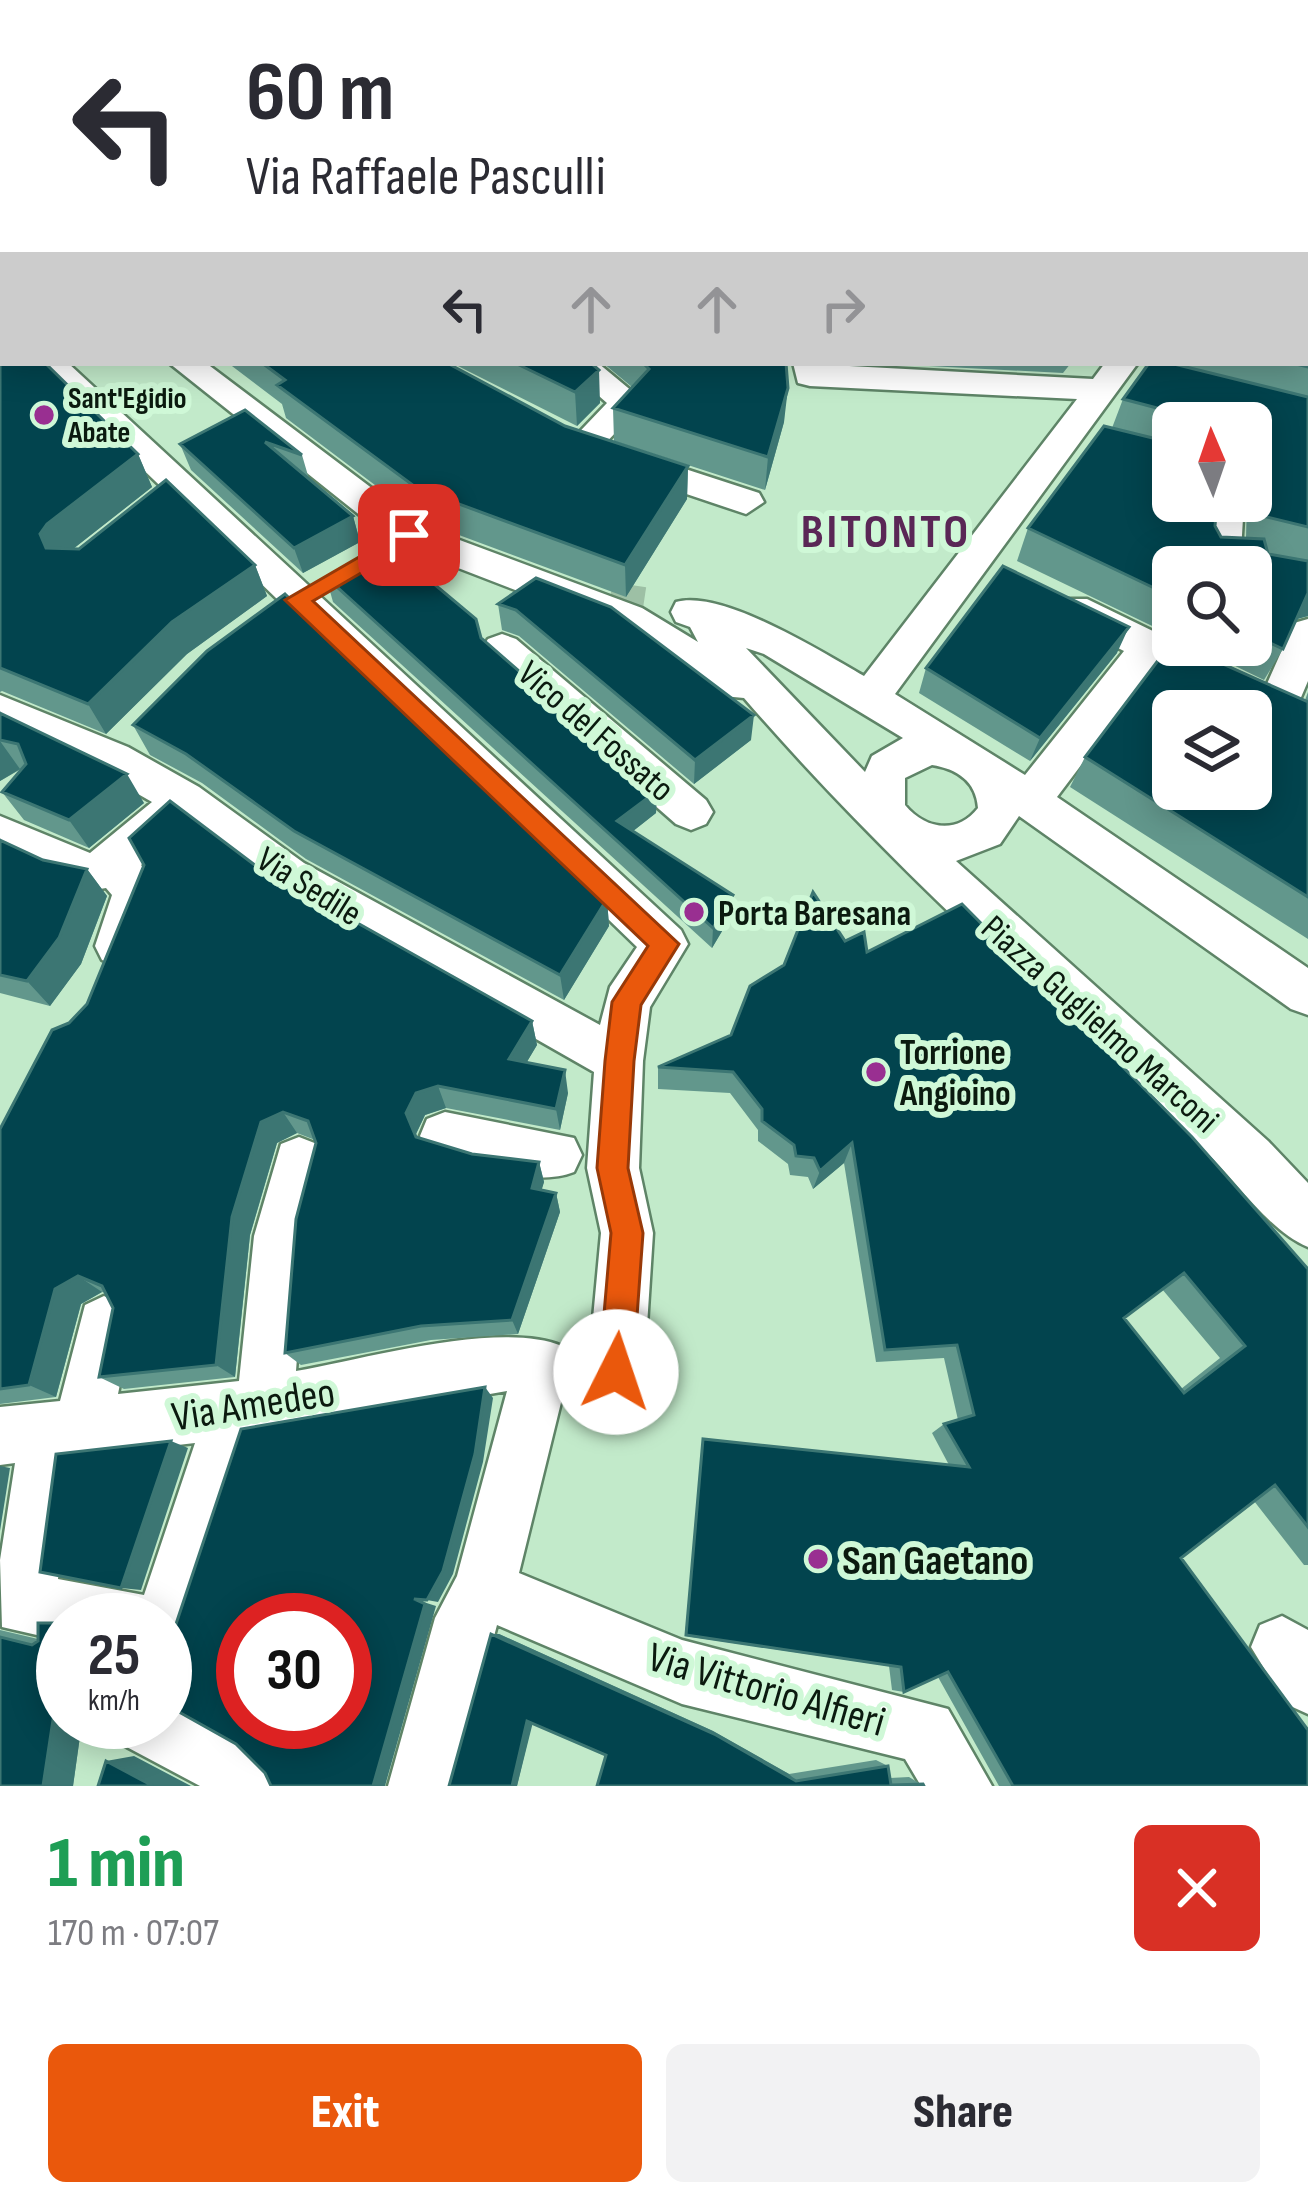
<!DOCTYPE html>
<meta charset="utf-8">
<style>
:root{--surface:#fff;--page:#f2f2f3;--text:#2b2b33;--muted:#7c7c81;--accent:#ea580c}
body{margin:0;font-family:"Sofia Sans Condensed",sans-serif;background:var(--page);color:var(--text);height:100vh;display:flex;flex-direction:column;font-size:45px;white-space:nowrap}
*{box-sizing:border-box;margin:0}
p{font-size:39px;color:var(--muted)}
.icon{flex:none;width:66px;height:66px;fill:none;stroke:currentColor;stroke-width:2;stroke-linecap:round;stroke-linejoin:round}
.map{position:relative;height:1786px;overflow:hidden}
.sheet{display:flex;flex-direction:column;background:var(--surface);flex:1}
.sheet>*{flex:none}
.hud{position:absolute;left:0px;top:0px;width:1308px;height:366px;box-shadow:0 6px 30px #0003;background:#fff;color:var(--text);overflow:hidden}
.needle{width:78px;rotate:358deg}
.fabs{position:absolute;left:1152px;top:402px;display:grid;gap:24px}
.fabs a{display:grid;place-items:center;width:120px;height:120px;border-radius:18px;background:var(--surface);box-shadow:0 6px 30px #0003;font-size:60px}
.speed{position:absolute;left:36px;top:1593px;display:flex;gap:24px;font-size:60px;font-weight:700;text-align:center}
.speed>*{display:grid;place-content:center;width:156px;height:156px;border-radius:50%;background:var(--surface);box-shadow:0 6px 30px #0003;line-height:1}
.speed small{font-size:30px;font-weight:400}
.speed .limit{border:18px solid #d22;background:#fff;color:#111}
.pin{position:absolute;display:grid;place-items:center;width:102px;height:102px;color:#fff;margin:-51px;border-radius:24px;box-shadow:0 6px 18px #0006}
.me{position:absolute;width:132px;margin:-66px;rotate:4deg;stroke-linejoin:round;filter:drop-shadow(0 0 9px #0008)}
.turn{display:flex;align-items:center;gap:42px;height:252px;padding:0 48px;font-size:54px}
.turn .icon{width:156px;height:156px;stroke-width:2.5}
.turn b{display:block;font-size:84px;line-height:102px}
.lanes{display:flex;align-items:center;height:114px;padding:0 48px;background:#0003;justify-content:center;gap:60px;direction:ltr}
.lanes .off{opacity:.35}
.round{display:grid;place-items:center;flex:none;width:126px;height:126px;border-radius:18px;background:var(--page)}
.summary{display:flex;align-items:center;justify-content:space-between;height:204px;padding:0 48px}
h1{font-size:72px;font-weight:800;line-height:90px;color:#1e9e55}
.action{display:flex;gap:24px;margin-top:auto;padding:24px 48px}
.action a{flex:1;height:138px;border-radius:18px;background:var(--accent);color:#fff;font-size:48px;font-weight:800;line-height:138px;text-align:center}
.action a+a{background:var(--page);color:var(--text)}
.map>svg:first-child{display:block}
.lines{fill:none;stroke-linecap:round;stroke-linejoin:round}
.minor-tunnel{stroke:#9dc0a5;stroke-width:34;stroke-dasharray:34 18;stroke-linecap:butt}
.minor-casing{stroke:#5e8467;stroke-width:5}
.minor{fill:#fff;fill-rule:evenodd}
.wall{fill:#62978c;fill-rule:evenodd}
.shaded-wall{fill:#3c7673}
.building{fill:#02444e;stroke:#3c7673;stroke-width:3;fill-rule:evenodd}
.route{fill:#ea580c;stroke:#983908;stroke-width:3}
.poi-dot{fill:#992f91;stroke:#cff8d7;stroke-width:4.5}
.labels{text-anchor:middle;stroke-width:12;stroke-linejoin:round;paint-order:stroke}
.far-poi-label{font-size:30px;font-weight:bold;fill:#0b1a0f;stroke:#cff8d7;text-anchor:start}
.street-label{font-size:36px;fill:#0b1a0f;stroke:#cff8d7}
.poi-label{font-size:36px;font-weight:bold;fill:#0b1a0f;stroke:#cff8d7;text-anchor:start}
.near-street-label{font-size:42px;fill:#0b1a0f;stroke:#cff8d7}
.near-poi-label{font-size:42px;font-weight:bold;fill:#0b1a0f;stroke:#cff8d7;text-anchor:start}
.district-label{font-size:48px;font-weight:bold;letter-spacing:3px;fill:#5a2756;stroke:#cff8d7}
</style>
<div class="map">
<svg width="1308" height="1786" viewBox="0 0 1308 1786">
<rect width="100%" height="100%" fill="#c2eaca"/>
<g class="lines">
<path class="minor-tunnel" d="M610,599L650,605"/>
<defs>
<path id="minor" d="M1308,113V132L1305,133V114Z
M0,212L3,213V232L0,231Z
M33,363H68L681,930L688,944L650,1007L643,1061L639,1168L653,1233L644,1372L636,1392L616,1400L596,1392L588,1372L601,1233L587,1168L594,1072L272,889L185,824L141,865L158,891L134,960L118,966L102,960L95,946L112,895L106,888L88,891L0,853V816L90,853L152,802L98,771L0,728V695L128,747L199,787L304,863L600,1025L610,987L637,947Z
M169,363H206L422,526L642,608L698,642L690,627L676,622L671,612L676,602C722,589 822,652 864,676L1077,399L810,386L798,383L793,363L1093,379L1105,363H1138L895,694L1025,775L1124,651L1059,619L1054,609L1059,599H1087L1266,686L1294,623L1308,619V681L1299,702L1308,707V741L1155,667L1057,797L1308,968V1015L1291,1009L1019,816L1000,844L956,861L1268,1141L1308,1183V1247C1267,1230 1235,1178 1202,1148C1045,1003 884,860 744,698L723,696L614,628L396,544ZM746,648L764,654L903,738L872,756L865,772ZM932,765C957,769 976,781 978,808C957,835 925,829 905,805V778Z
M561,363H598L645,402L594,455H570L565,447L607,403Z
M630,451L759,493L764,502L746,514L618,471L612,463Z
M1208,501H1244L1241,552L1257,558L1263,567L1257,576L1251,578V567H1208L1203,559Z
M502,634L516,639L706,800L713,812L706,824L691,830L676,824L488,659L482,649L488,639Z
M445,1112L574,1138L582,1155L574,1172C537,1187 465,1168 427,1153L420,1136L427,1119Z
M299,1137L317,1144L325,1162L306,1236L296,1371C365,1359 500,1320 562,1346L570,1366L519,1573L682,1640L948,1709L992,1786H921L905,1759L682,1704L497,1625L454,1786H388L435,1618L457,1576L507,1391L256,1435L187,1647L165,1656V1620H63V1641L2,1627L0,1560L15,1463L0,1465V1407L60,1401L85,1305L104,1296L123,1305L132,1324L118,1394L239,1381L254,1236L281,1144ZM195,1443L144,1595L58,1579L74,1457Z
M1282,1616L1308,1630V1714L1286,1704L1251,1647L1260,1625Z
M165,1698C210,1717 270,1739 290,1786H200L123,1745L114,1722H165Z"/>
</defs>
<use href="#minor" class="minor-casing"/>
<use href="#minor" class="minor"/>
</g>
<path class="wall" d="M0,0H1308V66L1305,69L3,3V194L0,192Z
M1308,153V616L1296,619L1283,649L1264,680L1192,645H1251V567H1173V636L1017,561L1028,528L1112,428L1123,399L1149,363H1305ZM1173,423H1251V501H1247L1246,538L1221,537L1215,526L1173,501Z
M0,320L138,454L152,487L73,549L255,565L267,596L187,654L106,734L2,691L0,692Z
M228,363H447L565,426L688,466L687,499L626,597L424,522L286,418L282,404Z
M452,363H591L600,403L577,426Z
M603,363H786L784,422L765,490L614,441L613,408L632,387Z
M910,363H1071L1063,373L910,365Z
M245,410L302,455L309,479L353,516L360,542L303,573L191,470L180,444Z
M326,577L481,638L657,791L656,813L633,831L733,895L731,916L712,948L333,602Z
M536,578L751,740L694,784L519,636L502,630L498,604Z
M1117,653L1030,761L919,693L926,668Z
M1308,692V939L1070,787L1085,757L1305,700Z
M0,713L144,803L89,848L24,820L2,792L21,769L0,781Z
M133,725L607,899L609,926L564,1000L306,859L202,783L150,755Z
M0,840L43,860L87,869L107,896L81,964L50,1006L0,993Z
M256,866L532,1021L537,1045L526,1063L568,1093L560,1130L446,1108L425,1115L416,1134L417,1137L472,1154L539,1162L544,1182L541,1190L556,1193L560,1212L518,1334L431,1340L301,1365L285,1353L316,1143L315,1140L297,1133L277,1143L250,1235L235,1377L124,1389L99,1377L113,1308L106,1293L102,1292L81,1304L56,1397L0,1404V1129L69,1023Z
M845,941L867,952L1308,1269V1565H1304L1254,1501L1181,1558L1308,1786H999L938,1677L904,1692L892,1690L889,1666L685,1636L703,1439L949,1465L932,1433L944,1424L958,1420L944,1358L876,1362L844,1163L813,1189L808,1177L790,1175L788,1164L758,1141V1130L730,1093L658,1089V1067L731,1035ZM1162,1289L1220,1358L1181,1389L1124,1318Z
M0,1630L38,1639L63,1722H82L73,1786H0Z
M499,1634L713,1731L789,1774L876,1760L888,1766L890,1778L909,1777L924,1786H597L606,1755L532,1723L517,1786H449Z"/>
<path class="shaded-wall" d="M599,370L600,403L577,426L575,392Z
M788,388L784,422L765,490L768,457Z
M138,454L152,487L64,556L46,548L40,534L47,524Z
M688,466L687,499L626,597L625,565Z
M353,516L360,542L303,573L294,548Z
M255,565L267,596L187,654L106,734L88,704L172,622Z
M1308,592V616L1290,621Z
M1129,627L1117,653L1030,761L1040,738Z
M754,715L751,740L694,784L695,760Z
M0,741L20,769L0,781Z
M127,774L144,803L89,848L69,820Z
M657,791L656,813L618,843L617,821Z
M87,869L107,896L81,964L50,1006L27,981Z
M733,895L731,916L712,948L713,928Z
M607,899L609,926L564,1000L560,975Z
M532,1021L537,1045L515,1082L509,1059Z
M565,1070L568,1093L560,1130L556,1109Z
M438,1086L446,1108L425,1115L416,1134L406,1113L416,1093Z
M283,1112L297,1133L277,1143L250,1235L235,1377L216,1365L232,1217L261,1122Z
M852,1143L844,1163L813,1189L820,1171Z
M539,1162L544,1182L537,1206L532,1188Z
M556,1193L560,1212L518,1334L512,1320Z
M78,1276L102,1292L81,1304L56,1397L29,1385L55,1289Z
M485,1387L493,1398L483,1462L453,1574L438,1602L427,1600Z
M171,1441L188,1448L141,1590L121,1588Z
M0,1466L10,1468L0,1531Z
M414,1599L436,1606L385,1786H373Z
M491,1634H499L713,1731L789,1774L796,1781Z
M63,1654V1722H82L73,1786H43Z
M534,1718L517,1786H512L527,1721Z
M134,1756L191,1786H153L106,1761Z"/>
<path class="building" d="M0,0H1308V50L1305,54V3H3V171L0,169Z
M1308,153V367L1292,363H1305V157Z
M0,320L3,323V363H45L138,454L47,524L40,534L46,548L79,549L166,480L255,565L172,622L88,704L0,668Z
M262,363H447L565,426L688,466L625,565L418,489L277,385L285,380Z
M515,363H591L599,370L575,392Z
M643,363H786L788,388L768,457L613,408L649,369Z
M1149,363H1170L1308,397V527L1263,516L1264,465H1251V423H1191V417L1123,399Z
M245,410L302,455L265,442L353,516L294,548L180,444Z
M1104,426L1173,443V501H1217L1215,526L1221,537L1264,539L1268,554L1308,561V593L1283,649L1251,634V567H1173V597L1028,528Z
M385,543L476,619L481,638L657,791L617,821L733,895L713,928L326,577Z
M1003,566L1129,627L1040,738L926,668Z
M536,578L611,607L754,715L695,760L516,610L498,604Z
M285,594L607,899L560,975L294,831L186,754L133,725L207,651Z
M1172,642L1173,645H1180L1308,702V897L1085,757ZM1173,711H1251V789H1173Z
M0,713L127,774L69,820L2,792L26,764L18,744L0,740Z
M170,801L256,866L532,1021L509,1059L565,1070L556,1109L438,1086L416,1093L406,1113L416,1137L472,1154L539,1162L532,1188L556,1193L512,1320L421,1326L285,1353L296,1219L316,1143L308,1121L283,1112L261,1122L232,1217L216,1365L99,1377L113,1308L102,1286L78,1276L55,1289L29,1385L0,1389V1129L52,1030L69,1023L87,1004L144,865L129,838Z
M0,840L43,860L87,869L59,938L27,981L0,975Z
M813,892L845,941L864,932L867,952L962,904L1192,1137L1308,1269V1527L1275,1485L1181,1558L1308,1730V1786H1013L948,1672L904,1692L901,1667L686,1635L703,1439L969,1467L944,1424L974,1415L957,1345L885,1350L852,1143L820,1171L814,1158L796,1156L794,1145L762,1121V1109L733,1072L658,1067L731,1035L750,986L784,965ZM1184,1273L1245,1346L1184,1393L1124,1318Z
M485,1387L475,1454L443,1571L427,1600L414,1599L425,1604L373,1786H271L265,1773L236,1744L179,1712L165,1707V1650L168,1648L241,1429ZM243,1620H345V1722H243Z
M171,1441L121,1588L40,1572L56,1454Z
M38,1623H63V1654L43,1786H0V1637L32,1645L38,1641Z
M491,1634L716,1735L796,1781L888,1766L891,1785L923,1784L924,1786H597L606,1755L527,1721L512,1786H449Z
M106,1761L153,1786H98Z"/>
<path class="route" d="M409,528L420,535L416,541L313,601L679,944L641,1005L634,1061L628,1168L643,1233L633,1372L628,1384L616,1389L604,1384L599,1372L611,1233L597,1168L605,1061L612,1002L648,946L285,600Z"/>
<g class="poi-dot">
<circle cx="44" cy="415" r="12"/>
<circle cx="694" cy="912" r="12"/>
<circle cx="876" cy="1072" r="12"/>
<circle cx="818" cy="1559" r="12"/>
</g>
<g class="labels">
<g class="far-poi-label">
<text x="68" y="408">Sant'Egidio<tspan x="68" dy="34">Abate</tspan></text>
</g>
<g class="street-label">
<text transform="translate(597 730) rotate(41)" y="13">Vico del Fossato</text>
<text transform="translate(310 885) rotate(32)" y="13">Via Sedile</text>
<text transform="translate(1101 1023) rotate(42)" y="13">Piazza Guglielmo Marconi</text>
</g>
<g class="poi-label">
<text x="718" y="925">Porta Baresana</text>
<text x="900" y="1064">Torrione<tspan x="900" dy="41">Angioino</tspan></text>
</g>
<g class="near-street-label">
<text transform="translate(253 1403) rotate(-9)" y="15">Via Amedeo</text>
<text transform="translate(767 1688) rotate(16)" y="15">Via Vittorio Alfieri</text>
</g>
<g class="near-poi-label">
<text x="842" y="1574">San Gaetano</text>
</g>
<g class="district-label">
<text x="886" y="547">BITONTO</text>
</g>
</g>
</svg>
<div class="fabs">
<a><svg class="needle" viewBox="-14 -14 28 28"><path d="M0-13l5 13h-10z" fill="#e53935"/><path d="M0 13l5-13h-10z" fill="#7c7c81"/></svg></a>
<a><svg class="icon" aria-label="search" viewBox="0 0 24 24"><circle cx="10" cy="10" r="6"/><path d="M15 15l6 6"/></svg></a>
<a><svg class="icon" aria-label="layers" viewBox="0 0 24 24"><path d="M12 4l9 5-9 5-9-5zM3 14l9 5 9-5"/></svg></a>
</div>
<div class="speed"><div>25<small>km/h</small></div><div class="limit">30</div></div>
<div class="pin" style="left:409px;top:535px;background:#d93025"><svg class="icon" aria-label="arrive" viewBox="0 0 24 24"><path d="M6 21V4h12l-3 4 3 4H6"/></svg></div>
<svg class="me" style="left:616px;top:1372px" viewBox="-20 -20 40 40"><circle r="19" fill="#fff"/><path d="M0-13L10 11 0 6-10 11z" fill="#ea580c"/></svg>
<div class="hud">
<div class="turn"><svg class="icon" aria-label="left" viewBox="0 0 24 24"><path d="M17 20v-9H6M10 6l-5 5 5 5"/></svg><div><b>60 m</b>Via Raffaele Pasculli</div></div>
<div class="lanes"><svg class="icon" aria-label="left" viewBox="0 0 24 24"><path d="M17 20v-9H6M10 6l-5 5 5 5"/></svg><svg class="icon off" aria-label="ahead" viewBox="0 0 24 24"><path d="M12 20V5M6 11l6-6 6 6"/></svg><svg class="icon off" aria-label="ahead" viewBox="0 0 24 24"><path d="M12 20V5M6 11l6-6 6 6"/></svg><svg class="icon off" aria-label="right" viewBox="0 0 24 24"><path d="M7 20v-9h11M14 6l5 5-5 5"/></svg></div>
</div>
</div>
<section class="sheet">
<div class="summary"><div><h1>1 min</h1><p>170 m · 07:07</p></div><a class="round" style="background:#d93025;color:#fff"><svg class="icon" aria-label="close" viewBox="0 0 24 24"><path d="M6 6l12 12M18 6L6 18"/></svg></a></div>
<div class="action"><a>Exit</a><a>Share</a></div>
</section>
